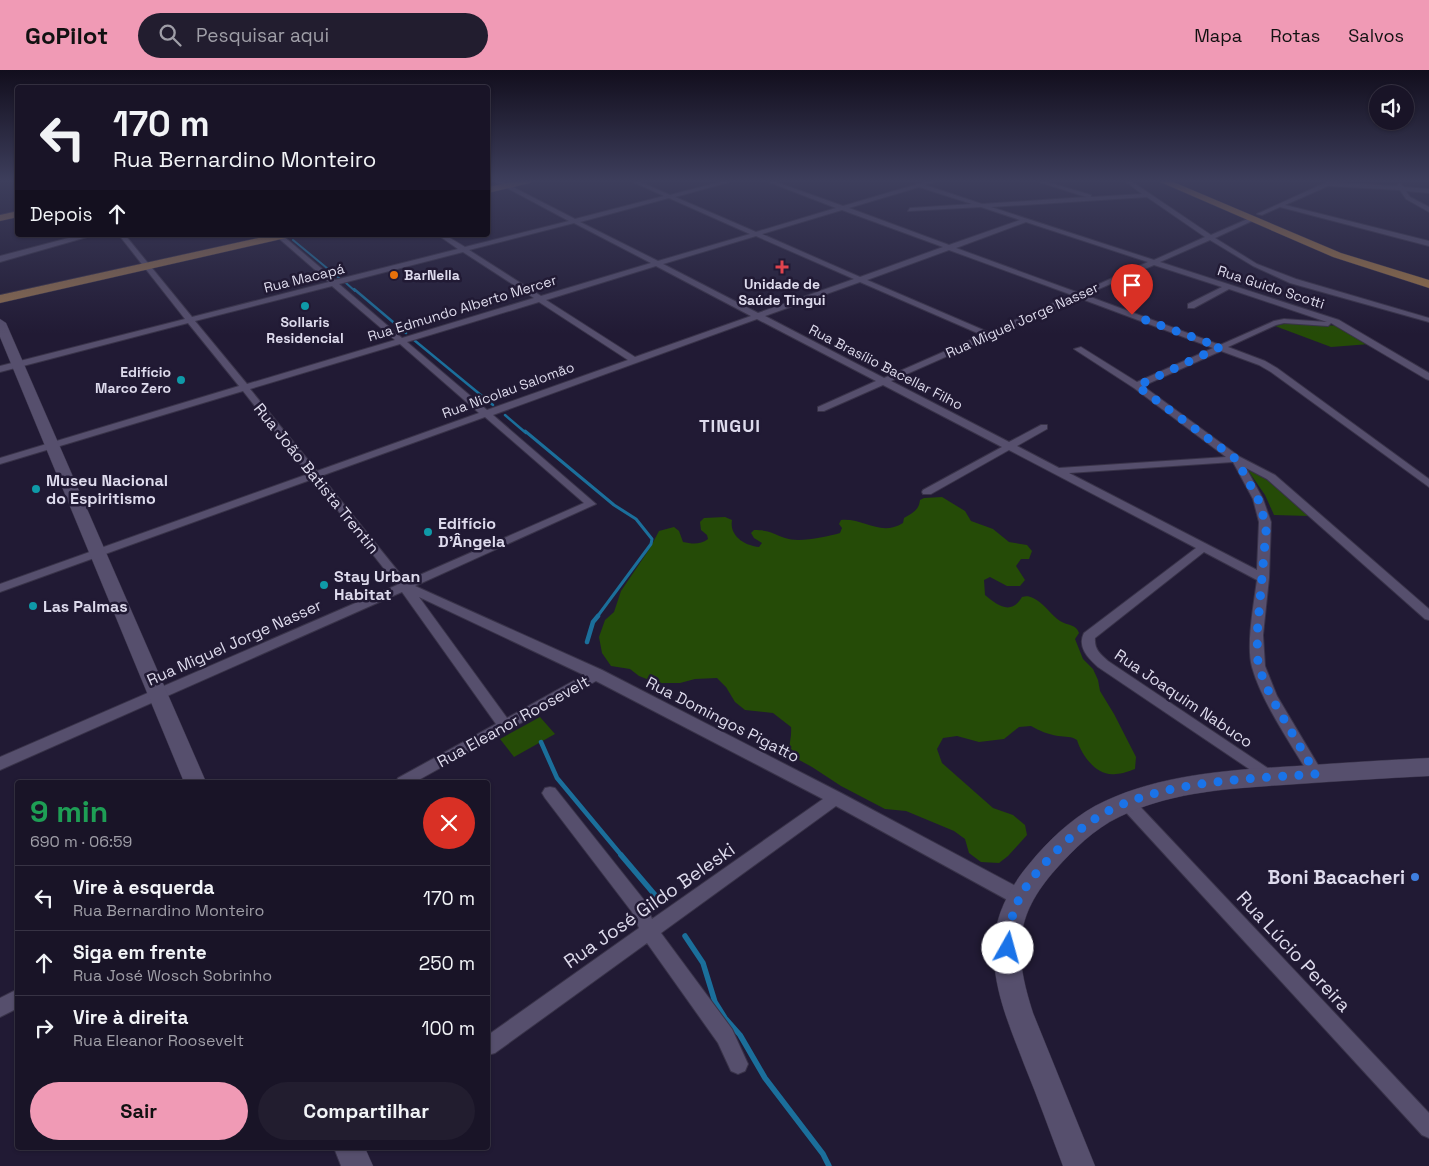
<!DOCTYPE html>
<html lang="pt">
<meta charset="utf-8">
<style>
:root{--surface:#191427;--page:#221d2f;--text:#f1f3f6;--muted:#9f9ea7;--line:#373344;--accent:#f09ab5}
body{margin:0;font-family:"Space Grotesk",sans-serif;background:var(--page);color:var(--text);height:100vh;display:flex;flex-direction:column;font-size:19px;white-space:nowrap}
*{box-sizing:border-box;margin:0}
p{font-size:16px;color:var(--muted)}
.icon{flex:none;width:28px;height:28px;fill:none;stroke:currentColor;stroke-width:2;stroke-linecap:round;stroke-linejoin:round}
.map{position:relative;flex:1;overflow:hidden}
.side{position:absolute;left:15px;top:710px;width:475px;height:370px;display:flex;flex-direction:column;background:var(--surface);border-radius:5px;box-shadow:0 1px 4px #0004,0 0 0 1px var(--line)}
.side>*{flex:none}
.banner{position:absolute;left:15px;top:15px;width:475px;height:152px;border-radius:5px;box-shadow:0 1px 4px #0004,0 0 0 1px var(--line);background:#191427;color:var(--text);overflow:hidden}
.tools{position:absolute;left:1369px;top:15px;display:grid;gap:10px}
.tools a{display:grid;place-items:center;width:45px;height:45px;border-radius:50%;background:var(--surface);box-shadow:0 1px 4px #0004,0 0 0 1px var(--line);font-size:25px}
.pin{position:absolute;display:grid;place-items:center;width:42px;height:42px;color:#fff;margin:-51px -21px;border-radius:50% 50% 50% 0;rotate:-45deg;box-shadow:0 0 5px #0007}
.pin .icon{rotate:45deg}
.me{position:absolute;width:55px;margin:-28px;rotate:7deg;stroke-linejoin:round;filter:drop-shadow(0 0 4px #0008)}
.turn{display:flex;align-items:center;gap:18px;height:105px;padding:0 15px;font-size:22px}
.turn .icon{width:65px;height:65px;stroke-width:2.5}
.turn b{display:block;font-size:35px;line-height:42px}
.then{display:flex;align-items:center;height:48px;padding:0 15px;background:#0003;gap:10px;font-size:19px}
.round{display:grid;place-items:center;flex:none;width:52px;height:52px;border-radius:26px;background:var(--page)}
.headline{display:flex;align-items:center;justify-content:space-between;height:85px;padding:0 15px}
h1{font-size:30px;font-weight:800;line-height:38px;color:#1e9e55}
.primary-button{display:flex;gap:10px;margin-top:auto;padding:10px 15px}
.primary-button a{flex:1;height:58px;border-radius:30px;background:var(--accent);color:#111;font-size:20px;font-weight:800;line-height:58px;text-align:center}
.primary-button a+a{background:var(--page);color:var(--text)}
ul{padding:0;list-style:none}
li{display:flex;align-items:center;gap:15px;height:65px;padding:0 15px;border-top:1px solid var(--line)}
li div{flex:1}
li b{display:block;font-size:19px}
li em{font-style:normal}
header{display:flex;align-items:center;gap:30px;box-sizing:border-box;height:70px;padding:0 25px;background:var(--accent);color:#111}
header strong{font-size:24px}
nav{display:flex;gap:28px;margin-inline-start:auto;font-size:18px}
.search{width:350px;height:45px;background:var(--page);display:flex;align-items:center;gap:12px;box-sizing:border-box;padding:0 18px;border-radius:28px;color:var(--muted);font-size:19px}
.map>svg:first-child{display:block}
.green{fill:#254b07}
.lines{fill:none;stroke-linecap:round;stroke-linejoin:round}
.stream-far4{stroke:#1b6f9b;stroke-width:2}
.stream-far3{stroke:#1b6f9b;stroke-width:2.5}
.stream-far2{stroke:#1b6f9b;stroke-width:3}
.stream-far1{stroke:#1b6f9b;stroke-width:4.5}
.stream{stroke:#1b6f9b;stroke-width:5.5}
.minor-casing{stroke:#393349;stroke-width:2}
.tertiary-casing{stroke:#393349;stroke-width:2}
.secondary-casing{stroke:#393349;stroke-width:1}
.primary-casing{stroke:#393349;stroke-width:1}
.trunk-casing{stroke:#393349;stroke-width:1}
.minor{fill:#564f6d;fill-rule:evenodd}
.tertiary{fill:#564f6d;fill-rule:evenodd}
.secondary{fill:#564f6d;fill-rule:evenodd}
.primary{fill:#8d6c4e;fill-rule:evenodd}
.trunk{fill:#a07644;fill-rule:evenodd}
.route{stroke:#1a73e8;stroke-width:9;stroke-dasharray:0 16.2}
.health-dot{fill:#e0444e;stroke:#211a34;stroke-width:2}
.food-dot{fill:#e8710a;stroke:#211a34;stroke-width:2}
.culture-dot{fill:#0f9aa8;stroke:#211a34;stroke-width:2}
.shop-dot{fill:#3f7fe0;stroke:#211a34;stroke-width:2}
.labels{text-anchor:middle;stroke-width:5;stroke-linejoin:round;paint-order:stroke}
.far-poi-label{font-size:14px;font-weight:bold;fill:#dddaec;stroke:#211a34}
.far-street-label{font-size:14px;fill:#dddaec;stroke:#211a34}
.street-label{font-size:16px;fill:#dddaec;stroke:#211a34}
.poi-label{font-size:16px;font-weight:bold;fill:#dddaec;stroke:#211a34;text-anchor:start}
.far-district-label{font-size:18px;font-weight:bold;letter-spacing:1px;fill:#dddaec;stroke:#211a34}
.near-poi-label{font-size:19px;font-weight:bold;fill:#dddaec;stroke:#211a34;text-anchor:end}
.near-street-label{font-size:19px;fill:#dddaec;stroke:#211a34}
</style>
<header>
<strong>GoPilot</strong>
<div class="search"><svg class="icon" aria-label="search" viewBox="0 0 24 24"><circle cx="10" cy="10" r="6"/><path d="M15 15l6 6"/></svg>Pesquisar aqui</div>
<nav><a>Mapa</a><a>Rotas</a><a>Salvos</a></nav>
</header>
<div class="map">
<svg width="1429" height="1096" viewBox="0 0 1429 1096">
<rect width="100%" height="100%" fill="#211a34"/>
<path class="green" d="M1288,253L1341,256L1370,274L1331,277L1275,256Z
M1247,399L1267,410L1309,446L1274,445L1265,425Z
M942,427L965,441L971,451L993,459L1009,472L1027,475L1032,481L1029,489H1021L1016,496L1025,510L1020,516H1007L990,507L984,510L985,525C997,535 1011,546 1022,527C1026,526 1029,526 1033,528C1043,532 1051,545 1060,551C1068,556 1076,554 1079,563L1075,569L1083,589L1093,599L1098,610L1100,621L1114,644L1136,687L1135,699C1129,701 1122,704 1116,704C1097,707 1082,686 1077,670C1071,666 1066,667 1058,666C1047,664 1040,661 1031,656L1019,657L1004,669L979,672L957,666L943,668L937,679L942,693L993,738L1013,745L1025,755L1027,765L1008,786L999,793L981,792L969,783L965,769L954,761L906,741L885,739L841,716L812,697L790,685C788,675 792,668 791,657L773,643L745,640L735,632L726,617L717,608L695,609L680,613H657L639,606L630,599L611,596L602,583L599,567L605,550L614,542L621,521L650,478L659,461L674,457L679,461L683,472C692,474 700,475 708,469L707,465L701,460L700,452L704,448L725,447L732,450C729,466 745,476 759,477L762,473L754,468L751,463L754,460C769,460 772,463 785,468C798,473 826,467 840,463L842,458L839,454L841,450C865,448 880,467 903,453L904,448C913,443 919,440 920,430L924,428Z
M540,647L555,664L514,687L500,669Z"/>
<g class="lines">
<path class="stream-far4" d="M293,170L339,208
M346,213L355,221"/>
<path class="stream-far3" d="M354,219L406,263
M414,270L493,335
M505,345L526,363"/>
<path class="stream-far2" d="M525,361L614,435L636,449L652,469L651,474L597,547"/>
<path class="stream-far1" d="M587,572L593,552L598,546
M541,672L557,708L622,786"/>
<path class="stream" d="M621,785L655,825
M685,866L703,893L715,932L725,948L740,965L765,1008L823,1084L829,1096"/>
<defs>
<path id="minor" d="M494,111H501L575,149L664,126L631,111H638L670,125L724,111H733L675,127L756,162L836,138L766,111H773L843,136L928,111H936L925,115L982,134L1086,127L1036,111H1044L1091,125V127L1142,124L1125,111H1131L1211,165L1250,148H1254V150L1215,168L1257,194L1296,209L1429,248V252L1290,213L1253,196L1210,170L1160,192L1339,250L1429,303V310L1426,309L1331,253L1328,256L1284,253L1276,255L1228,277L1265,291L1277,298L1429,409V417L1271,302L1259,295L1221,281L1143,316L1240,387L1275,405L1429,539V550L1425,549L1267,409L1246,398L1263,429L1271,452L1269,508L1263,565L1265,596L1277,626L1321,700L1323,704L1321,708L1316,710L1311,708C1292,675 1262,633 1252,597C1246,575 1254,533 1257,510L1204,482L1095,568C1094,579 1100,584 1108,591L1275,703L1277,707L1275,711L1270,713L1098,597C1088,588 1077,577 1084,563L1196,478L1009,380L931,424H923L922,422L923,420L1002,377L883,315L824,341H818V337L876,311L757,249L493,345L596,434L415,516L602,600L841,723L1025,821L1027,827L1025,833L1019,835L1013,833L836,736L661,863L732,959L748,994L745,1001L738,1004L731,1001L718,973L647,873L495,983L488,985V965L639,858L632,842L545,728L542,723L545,718L550,717L555,718L644,830L652,849L823,729L596,611L415,712H396L398,708L496,654L402,522L0,700V687L397,515L313,409L0,522V514L308,404L243,321L0,394V388L239,316L188,253L0,302V296L185,249L119,165H125L192,247L329,212L275,165H282L335,210L458,179L438,165H445L465,177L569,151ZM919,117L972,134L910,138L908,141L981,137L1020,150L949,175L849,138ZM1147,127L1205,167L1154,190L991,137ZM669,128L750,164L658,191L580,152ZM842,140L943,177L860,207L762,164ZM1026,152L1148,192L1079,223L956,178ZM574,153L651,193L541,226L469,180ZM756,166L854,209L758,243L663,194ZM949,180L1072,225L988,262L867,210ZM463,182L534,228L402,268L339,214ZM1154,195L1222,217L1188,234V238H1194L1229,219L1327,252L1284,249L1274,251L1220,275L1085,225ZM656,196L751,246L635,287L546,230ZM860,212L982,265L884,308L765,246ZM332,216L395,270L247,314L195,251ZM1079,228L1213,278L1137,312L1081,277L1074,279L1134,318L1226,387L1059,398L1017,376L1047,359V355H1041L1009,372L891,311ZM539,232L628,290L487,340L407,272ZM400,274L479,343L317,401L250,319ZM485,347L584,433L406,511L321,406ZM1233,392L1253,429L1259,452L1257,500L1069,403ZM419,527L584,605L507,648Z
M1327,112L1398,116L1397,115L1400,113L1404,117L1429,119V123L1406,121L1410,127L1429,137V142L1406,129L1400,120L1328,116L1285,135L1429,171V176L1280,137L1262,145L1257,144Z
M1127,726L1132,728L1429,1043V1068L1422,1065L1122,738L1119,733L1122,728Z
M18,919V938L0,947V928Z"/>
<path id="tertiary" d="M80,165H94L0,192V186Z"/>
<path id="secondary" d="M0,249L6,253L206,712H184L0,267Z
M1429,688V706C1385,708 1341,711 1297,714C1238,718 1173,720 1119,747C1094,759 1074,779 1056,799C1013,847 1014,884 1033,943L1095,1096H1063C1050,1062 1038,1028 1024,994C1011,960 996,926 994,889C991,853 1007,820 1030,793C1048,771 1070,750 1095,736C1156,704 1229,700 1297,696C1341,693 1385,690 1429,688Z
M334,1078H365L373,1096H341Z"/>
<path id="primary" d="M516,111H532L530,113L488,123V117Z
M18,141V147L0,151V145Z
M272,165H291L286,168L0,233V225Z"/>
<path id="trunk" d="M1158,111H1171L1341,183L1429,210V218L1333,187Z"/>
</defs>
<use href="#minor" class="minor-casing"/>
<use href="#tertiary" class="tertiary-casing"/>
<use href="#secondary" class="secondary-casing"/>
<use href="#primary" class="primary-casing"/>
<use href="#trunk" class="trunk-casing"/>
<use href="#minor" class="minor"/>
<use href="#tertiary" class="tertiary"/>
<use href="#secondary" class="secondary"/>
<use href="#primary" class="primary"/>
<use href="#trunk" class="trunk"/>
</g>
<linearGradient id="sky" x2="0" y2="1"><stop stop-color="#120e1d"/><stop offset="0.42" stop-color="#3d3e5c"/><stop offset="1" stop-color="#3d3e5c" stop-opacity="0"/></linearGradient>
<rect width="1429" height="264" fill="url(#sky)"/>
<g class="lines">
<path class="route" d="M1008,878C1009,840 1021,820 1045,793C1064,772 1085,753 1110,740C1170,710 1250,709 1316,704L1271,627L1258,596L1257,565L1266,461L1262,440L1258,429L1236,389L1137,316L1220,277L1132,245"/>
</g>
<path class="health-dot" d="M779.5 189.5h5v5h5v5h-5v5h-5v-5h-5v-5h5z"/>
<circle class="food-dot" cx="394" cy="205" r="5"/>
<g class="culture-dot">
<circle cx="305" cy="236" r="5"/>
<circle cx="181" cy="310" r="5"/>
<circle cx="36" cy="419" r="5"/>
<circle cx="428" cy="462" r="5"/>
<circle cx="324" cy="515" r="5"/>
<circle cx="33" cy="536" r="5"/>
</g>
<circle class="shop-dot" cx="1415" cy="807" r="5"/>
<g class="labels">
<g class="far-poi-label">
<text x="404" y="210" text-anchor="start">BarNella</text>
<text x="782" y="219">Unidade de<tspan x="782" dy="16">Saúde Tingui</tspan></text>
<text x="305" y="257">Sollaris<tspan x="305" dy="16">Residencial</tspan></text>
<text x="171" y="307" text-anchor="end">Edifício<tspan x="171" dy="16">Marco Zero</tspan></text>
</g>
<g class="far-street-label">
<text transform="translate(304 208) rotate(-14)" y="5">Rua Macapá</text>
<text transform="translate(1271 217) rotate(18)" y="5">Rua Guido Scotti</text>
<text transform="translate(462 238) rotate(-17)" y="5">Rua Edmundo Alberto Mercer</text>
<text transform="translate(1022 250) rotate(-24)" y="5">Rua Miguel Jorge Nasser</text>
<text transform="translate(886 297) rotate(27)" y="5">Rua Brasílio Bacellar Filho</text>
<text transform="translate(508 320) rotate(-20)" y="5">Rua Nicolau Salomão</text>
</g>
<g class="street-label">
<text transform="translate(317 408) rotate(51)" y="6">Rua João Batista Trentin</text>
<text transform="translate(234 572) rotate(-24)" y="6">Rua Miguel Jorge Nasser</text>
<text transform="translate(1184 628) rotate(34)" y="6">Rua Joaquim Nabuco</text>
<text transform="translate(723 649) rotate(27)" y="6">Rua Domingos Pigatto</text>
<text transform="translate(513 651) rotate(-29)" y="6">Rua Eleanor Roosevelt</text>
</g>
<g class="poi-label">
<text x="46" y="416">Museu Nacional<tspan x="46" dy="18">do Espiritismo</tspan></text>
<text x="438" y="459">Edifício<tspan x="438" dy="18">D'Ângela</tspan></text>
<text x="334" y="512">Stay Urban<tspan x="334" dy="18">Habitat</tspan></text>
<text x="43" y="542">Las Palmas</text>
</g>
<g class="far-district-label">
<text x="730" y="362">TINGUI</text>
</g>
<g class="near-poi-label">
<text x="1405" y="814">Boni Bacacheri</text>
</g>
<g class="near-street-label">
<text transform="translate(649 835) rotate(-35)" y="7">Rua José Gildo Beleski</text>
<text transform="translate(1294 881) rotate(47)" y="7">Rua Lúcio Pereira</text>
</g>
</g>
</svg>
<div class="tools">
<a><svg class="icon" aria-label="sound" viewBox="0 0 24 24"><path d="M4 9h4l5-4v14l-5-4H4zM17 9q2 3 0 6"/></svg></a>
</div>
<div class="pin" style="left:1132px;top:245px;background:#d93025"><svg class="icon" aria-label="arrive" viewBox="0 0 24 24"><path d="M6 21V4h12l-3 4 3 4H6"/></svg></div>
<svg class="me" style="left:1008px;top:878px" viewBox="-20 -20 40 40"><circle r="19" fill="#fff"/><path d="M0-13L10 11 0 6-10 11z" fill="#1a73e8"/></svg>
<div class="banner">
<div class="turn"><svg class="icon" aria-label="left" viewBox="0 0 24 24"><path d="M17 20v-9H6M10 6l-5 5 5 5"/></svg><div><b>170 m</b>Rua Bernardino Monteiro</div></div>
<div class="then">Depois<svg class="icon" aria-label="ahead" viewBox="0 0 24 24"><path d="M12 20V5M6 11l6-6 6 6"/></svg></div>
</div>
<section class="side">
<div class="headline"><div><h1>9 min</h1><p>690 m · 06:59</p></div><a class="round" style="background:#d93025;color:#fff"><svg class="icon" aria-label="close" viewBox="0 0 24 24"><path d="M6 6l12 12M18 6L6 18"/></svg></a></div>
<ul>
<li><svg class="icon" aria-label="left" viewBox="0 0 24 24"><path d="M17 20v-9H6M10 6l-5 5 5 5"/></svg><div><b>Vire à esquerda</b><p>Rua Bernardino Monteiro</p></div><em>170 m</em></li>
<li><svg class="icon" aria-label="ahead" viewBox="0 0 24 24"><path d="M12 20V5M6 11l6-6 6 6"/></svg><div><b>Siga em frente</b><p>Rua José Wosch Sobrinho</p></div><em>250 m</em></li>
<li><svg class="icon" aria-label="right" viewBox="0 0 24 24"><path d="M7 20v-9h11M14 6l5 5-5 5"/></svg><div><b>Vire à direita</b><p>Rua Eleanor Roosevelt</p></div><em>100 m</em></li>
</ul>
<div class="primary-button"><a>Sair</a><a>Compartilhar</a></div>
</section>
</div>
